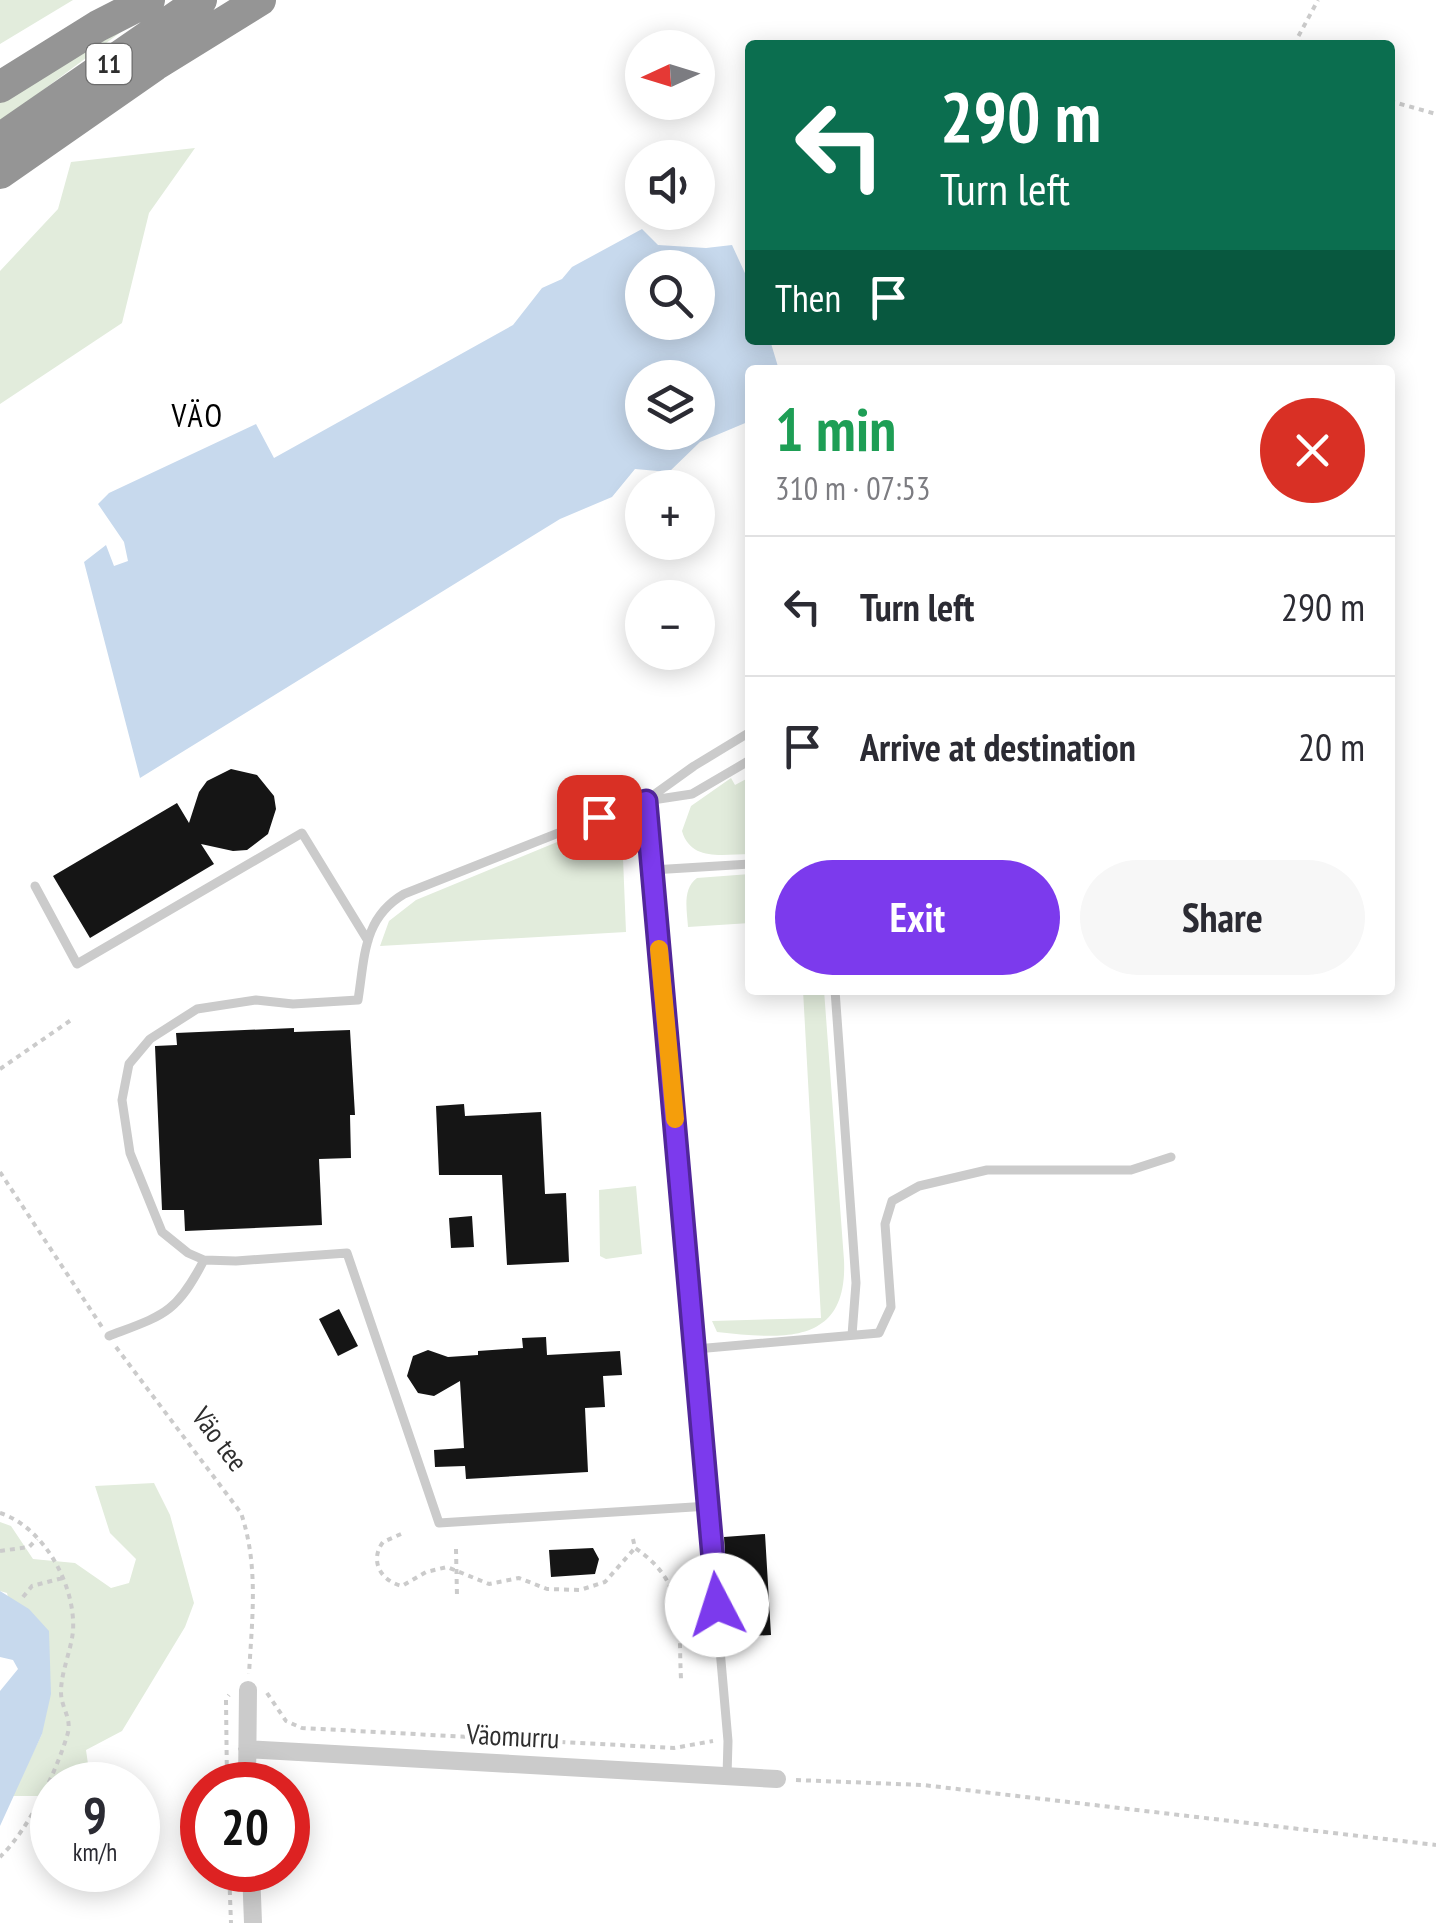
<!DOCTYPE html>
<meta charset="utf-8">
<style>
:root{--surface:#fff;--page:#f7f7f7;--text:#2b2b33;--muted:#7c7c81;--line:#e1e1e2;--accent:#7c3aed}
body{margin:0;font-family:"PT Sans Narrow",sans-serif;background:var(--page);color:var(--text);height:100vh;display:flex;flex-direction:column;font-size:38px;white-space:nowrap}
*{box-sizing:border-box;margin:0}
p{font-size:32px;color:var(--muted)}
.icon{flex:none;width:55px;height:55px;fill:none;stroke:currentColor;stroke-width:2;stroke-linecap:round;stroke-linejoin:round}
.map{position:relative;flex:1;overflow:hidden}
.side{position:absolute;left:745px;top:365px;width:650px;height:630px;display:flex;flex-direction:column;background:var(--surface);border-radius:10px;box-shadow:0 5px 25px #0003}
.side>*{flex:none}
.guide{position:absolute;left:745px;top:40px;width:650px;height:305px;border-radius:10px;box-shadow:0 5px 25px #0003;background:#0b6e4f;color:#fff;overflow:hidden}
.needle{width:65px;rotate:266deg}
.controls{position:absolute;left:625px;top:30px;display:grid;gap:20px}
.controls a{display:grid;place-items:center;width:90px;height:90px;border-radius:50%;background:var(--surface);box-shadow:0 5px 25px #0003;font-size:50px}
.speed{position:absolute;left:30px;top:1762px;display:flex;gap:20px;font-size:50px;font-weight:700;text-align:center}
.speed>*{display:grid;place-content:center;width:130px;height:130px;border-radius:50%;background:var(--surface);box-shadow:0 5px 25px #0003;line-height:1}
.speed small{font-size:25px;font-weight:400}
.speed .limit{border:15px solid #d22;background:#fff;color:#111}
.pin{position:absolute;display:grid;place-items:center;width:85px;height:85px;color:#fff;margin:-42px;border-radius:20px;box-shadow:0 5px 15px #0006}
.me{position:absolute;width:110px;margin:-55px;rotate:355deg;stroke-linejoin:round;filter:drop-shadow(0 0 8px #0008)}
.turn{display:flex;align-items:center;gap:35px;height:210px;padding:0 30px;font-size:45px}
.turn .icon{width:130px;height:130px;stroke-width:2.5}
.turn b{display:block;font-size:70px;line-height:85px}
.then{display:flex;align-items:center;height:95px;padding:0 30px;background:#0003;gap:20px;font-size:38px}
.round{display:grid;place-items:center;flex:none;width:105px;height:105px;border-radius:52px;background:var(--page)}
.head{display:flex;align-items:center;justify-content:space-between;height:170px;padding:0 30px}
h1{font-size:60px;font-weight:700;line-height:75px;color:#1e9e55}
.action{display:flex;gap:20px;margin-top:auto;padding:20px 30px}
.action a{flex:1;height:115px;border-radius:60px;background:var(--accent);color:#fff;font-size:40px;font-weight:700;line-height:115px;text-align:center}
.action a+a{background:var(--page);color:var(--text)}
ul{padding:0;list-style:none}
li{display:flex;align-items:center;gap:30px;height:140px;padding:0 30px;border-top:2px solid var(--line)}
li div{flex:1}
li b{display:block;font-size:38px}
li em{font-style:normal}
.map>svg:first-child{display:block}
.green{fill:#e2ecdc}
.water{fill:#c7d9ed;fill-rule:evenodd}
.building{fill:#151515}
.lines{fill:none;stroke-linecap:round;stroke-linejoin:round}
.path{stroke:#cbcbcb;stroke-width:4;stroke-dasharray:5 5;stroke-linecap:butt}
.lane{stroke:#cbcbcb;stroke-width:9}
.street{stroke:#cbcbcb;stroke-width:18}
.highway{stroke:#959595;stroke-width:32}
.route-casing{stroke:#51269a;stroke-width:25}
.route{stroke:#7c3aed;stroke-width:18}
.slow{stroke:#f59e0b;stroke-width:18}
.labels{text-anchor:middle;stroke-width:10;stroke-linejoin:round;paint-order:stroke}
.shield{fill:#fff;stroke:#6d6d6d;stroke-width:2.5}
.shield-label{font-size:25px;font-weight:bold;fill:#2e2e2e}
.street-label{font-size:28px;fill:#2e2e2e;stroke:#fff}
.quarter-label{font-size:32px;letter-spacing:2.5px;fill:#000;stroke:#fff}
</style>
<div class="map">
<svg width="1436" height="1923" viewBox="0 0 1436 1923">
<rect width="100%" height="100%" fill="#fff"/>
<path class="green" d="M0,0H73L0,44Z
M125,29L0,122V99Z
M195,148L149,213L122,323L0,404V271L58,209L71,162Z
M750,777V854C723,854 691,862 682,831L691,806L731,778L735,785Z
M611,825L622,834L626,932L380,946L389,921L416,900L596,826Z
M750,874V923L688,927C687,910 682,889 697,878Z
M803,990H824L844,1260C848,1346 783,1339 717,1332L712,1321L821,1318Z
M636,1186L642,1254L606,1259L600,1256L599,1190Z
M154,1483L170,1515L194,1603L185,1627L122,1731L86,1750L91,1785H52V1789L38,1796H12L42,1734L7,1593L0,1591V1522L11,1526L33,1559L75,1563L111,1588L129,1583L136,1559L110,1533L95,1486Z"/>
<path class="water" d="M642,229L658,245L706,248L732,245L750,284V340H770L779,370H750V421L700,442L669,472L635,469L612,497L560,519L140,778L84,562L106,545L114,566L128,561L124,542L98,504L109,493L256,424L274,458L513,325L542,288L562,279L572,267ZM642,268H698V322H642ZM642,378H698V432H642Z
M0,1591L29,1609L49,1631L51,1694L42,1734L0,1826V1691L18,1669L13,1660L0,1657Z"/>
<path class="building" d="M231,769L257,775L274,796L276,809L268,834L247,850L233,851L201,844L214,864L90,938L53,876L177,803L189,823L199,792L207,781Z
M294,1028V1032L350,1030L355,1115H350L351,1158L319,1159L322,1225L185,1231L184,1210H162L155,1046L177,1045L176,1033Z
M464,1104L465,1116L541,1112L545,1194L566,1193L569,1262L507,1265L502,1175H439L436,1106Z
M472,1216L474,1247L451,1248L449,1218Z
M339,1309L358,1346L338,1356L319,1319Z
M546,1337L547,1355L620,1351L622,1375L603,1376L605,1407L585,1408L588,1472L466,1479L465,1466L435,1467L434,1450L464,1448L460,1381L434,1396L418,1393L407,1376L413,1356L428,1350L448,1357L478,1355V1351L523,1348L522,1338Z
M765,1534L771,1635L730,1637L724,1537Z
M593,1548L599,1559L595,1574L551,1577L549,1550Z"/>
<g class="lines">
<path class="path" d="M1302,45L1298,37L1318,0
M1390,101L1436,114
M0,1069L74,1018
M0,1172L102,1327
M116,1347L241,1513C259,1566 252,1619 249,1674
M0,1513C44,1527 76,1586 73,1631C71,1651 61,1672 61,1692C61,1709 73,1718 67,1736C55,1775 28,1830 0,1857
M401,1534L383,1542C369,1561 381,1581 402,1586L426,1572L447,1567L489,1584L519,1578L547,1589L580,1590L605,1582L635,1548
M633,1539L635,1548C687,1583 678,1623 681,1679
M456,1549L457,1596
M0,1551L29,1547L37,1539
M23,1597L32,1586L63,1578
M267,1693L286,1721L302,1728L674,1748L713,1741
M796,1780L923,1785L1436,1845
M227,1785L226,1699L229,1695
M229,1870L231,1923"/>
<path class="lane" d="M648,799L694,766L750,732
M646,801L652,870L750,864
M652,870L728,1741L727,1776
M35,886L77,964L302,833L368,941
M835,990L856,1283L852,1335
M109,1336C164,1315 176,1314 204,1260
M696,1349L879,1333L891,1307L885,1224L892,1201L919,1186L987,1170H1131L1171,1157
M709,1506L439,1523L347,1253L236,1261L204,1260L188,1253L162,1232L130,1153L122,1100L129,1064L150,1039L197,1009L256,1000L293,1004L358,1000C365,956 363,918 404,894L599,817L646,801L692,794L750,760"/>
<path class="street" d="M247,1749L777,1779
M247,1785L248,1690
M251,1870L253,1923"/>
<path class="highway" d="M0,87L98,26L149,0
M0,139L201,0
M0,173L155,65L260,0"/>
</g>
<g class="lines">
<defs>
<path id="route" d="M599,817L646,801L717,1605"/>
</defs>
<use href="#route" class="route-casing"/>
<use href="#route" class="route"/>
<path class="slow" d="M659,949L675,1119"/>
</g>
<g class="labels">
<rect class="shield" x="86.5" y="44" width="45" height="40" rx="8"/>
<g class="shield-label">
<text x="109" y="73">11</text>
</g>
<g class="street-label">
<text transform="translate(220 1439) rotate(53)" y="10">Väo tee</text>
<text transform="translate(513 1736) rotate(3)" y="10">Väomurru</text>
</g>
<g class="quarter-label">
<text x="198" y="427">VÄO</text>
</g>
</g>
</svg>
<div class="controls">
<a><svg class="needle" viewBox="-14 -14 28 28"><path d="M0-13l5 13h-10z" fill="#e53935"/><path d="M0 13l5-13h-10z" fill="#7c7c81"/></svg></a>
<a><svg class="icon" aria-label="sound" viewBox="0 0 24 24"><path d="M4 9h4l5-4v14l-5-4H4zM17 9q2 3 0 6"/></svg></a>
<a><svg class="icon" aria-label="search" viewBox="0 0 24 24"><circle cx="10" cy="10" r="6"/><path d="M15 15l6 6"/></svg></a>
<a><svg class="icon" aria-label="layers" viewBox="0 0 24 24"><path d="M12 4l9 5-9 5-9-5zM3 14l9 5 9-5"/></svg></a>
<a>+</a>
<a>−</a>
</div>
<div class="speed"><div>9<small>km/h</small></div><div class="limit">20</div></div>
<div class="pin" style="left:599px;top:817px;background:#d93025"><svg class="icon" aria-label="arrive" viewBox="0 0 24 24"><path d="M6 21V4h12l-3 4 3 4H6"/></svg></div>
<svg class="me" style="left:717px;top:1605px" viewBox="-20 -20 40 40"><circle r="19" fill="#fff"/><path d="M0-13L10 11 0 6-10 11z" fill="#7c3aed"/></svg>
<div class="guide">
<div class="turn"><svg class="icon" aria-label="left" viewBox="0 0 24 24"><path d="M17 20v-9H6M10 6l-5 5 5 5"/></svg><div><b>290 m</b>Turn left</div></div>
<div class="then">Then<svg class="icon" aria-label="arrive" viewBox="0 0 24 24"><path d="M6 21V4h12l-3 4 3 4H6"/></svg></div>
</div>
<section class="side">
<div class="head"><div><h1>1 min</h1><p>310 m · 07:53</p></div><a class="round" style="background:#d93025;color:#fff"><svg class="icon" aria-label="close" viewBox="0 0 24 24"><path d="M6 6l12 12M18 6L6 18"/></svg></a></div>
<ul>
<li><svg class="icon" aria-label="left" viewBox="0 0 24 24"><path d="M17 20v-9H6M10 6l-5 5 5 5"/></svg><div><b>Turn left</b></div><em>290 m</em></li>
<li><svg class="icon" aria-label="arrive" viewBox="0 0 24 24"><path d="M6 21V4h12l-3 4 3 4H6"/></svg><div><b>Arrive at destination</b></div><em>20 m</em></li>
</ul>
<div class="action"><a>Exit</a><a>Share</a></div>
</section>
</div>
